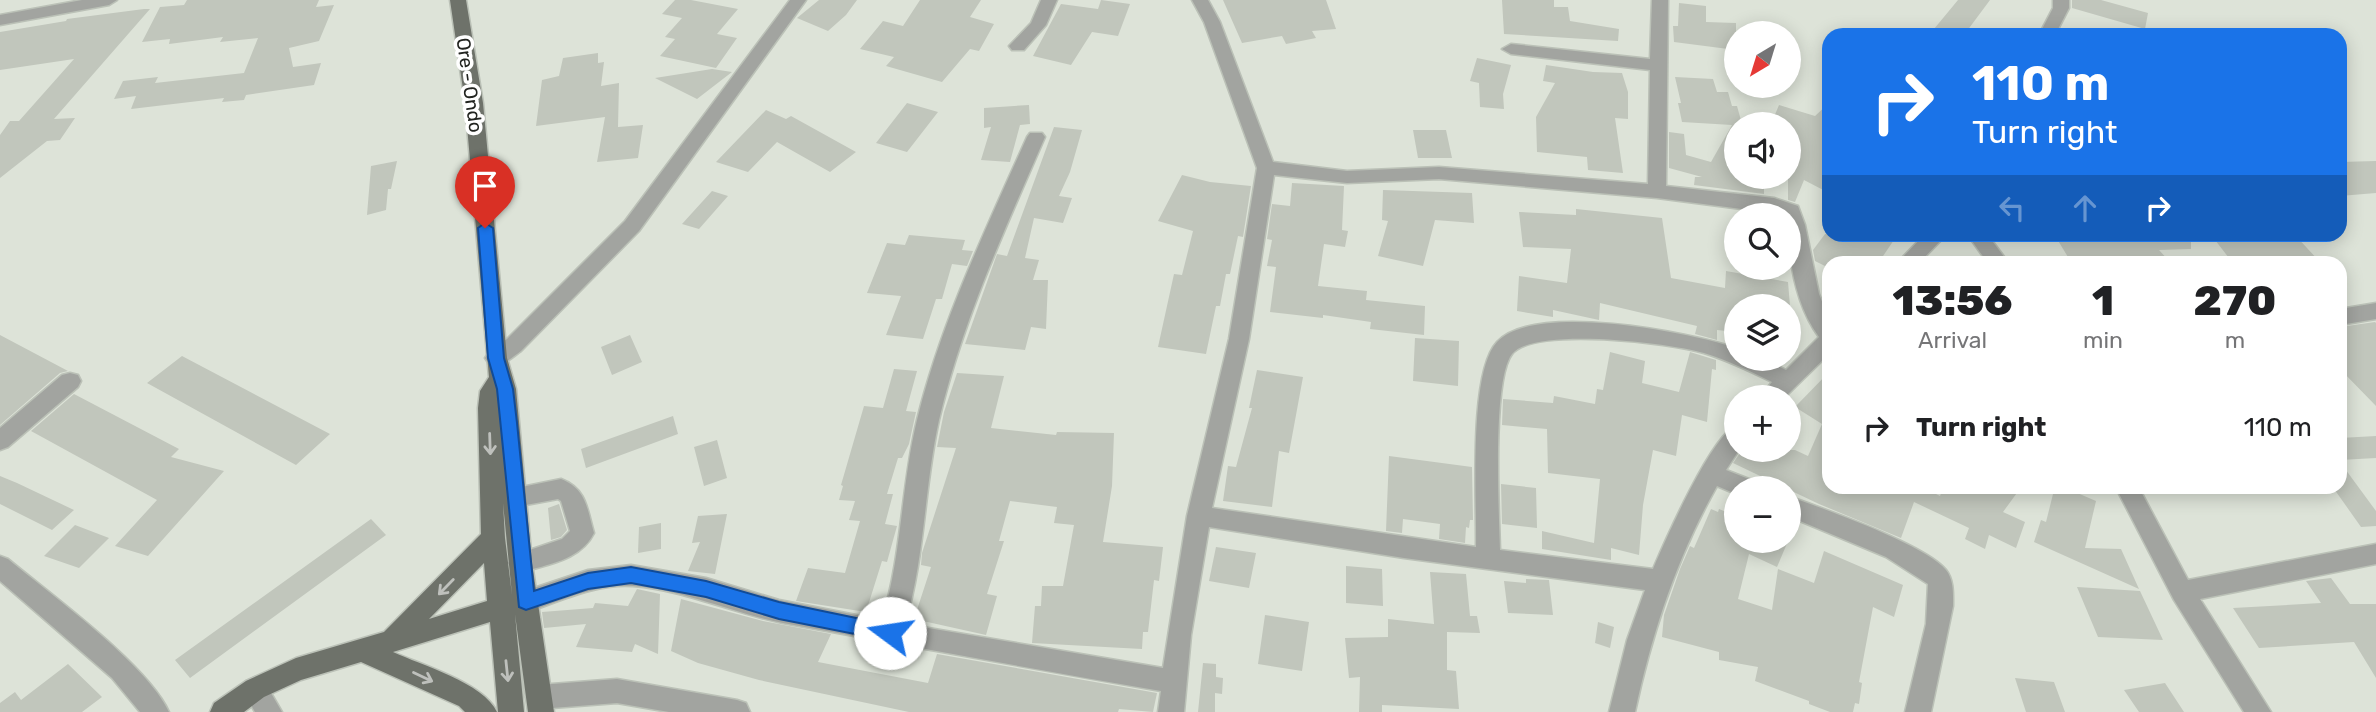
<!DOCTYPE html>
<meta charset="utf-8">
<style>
:root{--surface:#fff;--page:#f2f2f2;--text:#202124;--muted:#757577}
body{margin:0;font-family:Rubik,sans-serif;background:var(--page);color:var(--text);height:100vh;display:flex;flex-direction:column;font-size:26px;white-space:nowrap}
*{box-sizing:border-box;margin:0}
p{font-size:23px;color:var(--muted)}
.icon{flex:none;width:38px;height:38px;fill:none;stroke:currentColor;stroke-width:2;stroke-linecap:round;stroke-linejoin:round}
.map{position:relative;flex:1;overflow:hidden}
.sheet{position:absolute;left:1822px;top:256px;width:525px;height:238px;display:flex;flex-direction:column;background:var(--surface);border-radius:21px;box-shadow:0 4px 18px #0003}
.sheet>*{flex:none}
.hud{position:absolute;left:1822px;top:28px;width:525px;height:214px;border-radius:21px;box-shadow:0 4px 18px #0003;background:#1a73e8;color:#fff;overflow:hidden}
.needle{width:46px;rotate:218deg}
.tools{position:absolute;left:1724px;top:21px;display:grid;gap:14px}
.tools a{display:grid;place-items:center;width:77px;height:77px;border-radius:50%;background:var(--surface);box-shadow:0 4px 18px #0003;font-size:35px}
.pin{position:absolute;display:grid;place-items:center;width:60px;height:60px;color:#fff;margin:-72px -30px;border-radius:50% 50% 50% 0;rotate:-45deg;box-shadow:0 0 7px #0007}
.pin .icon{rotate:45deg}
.me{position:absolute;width:77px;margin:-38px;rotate:284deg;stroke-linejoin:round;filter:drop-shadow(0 0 5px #0008)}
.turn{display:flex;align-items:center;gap:24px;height:147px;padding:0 35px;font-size:32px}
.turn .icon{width:91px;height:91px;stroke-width:2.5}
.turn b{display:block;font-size:49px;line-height:60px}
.lanes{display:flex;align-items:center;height:66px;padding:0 35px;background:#0003;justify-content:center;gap:35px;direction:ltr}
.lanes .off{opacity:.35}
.eta{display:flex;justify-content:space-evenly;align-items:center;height:119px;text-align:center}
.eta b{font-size:42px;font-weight:800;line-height:49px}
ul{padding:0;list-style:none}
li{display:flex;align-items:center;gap:21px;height:105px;padding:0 35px}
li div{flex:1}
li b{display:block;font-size:26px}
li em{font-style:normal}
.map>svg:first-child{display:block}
.building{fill:#c1c6bc}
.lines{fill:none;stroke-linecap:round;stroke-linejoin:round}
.minor-casing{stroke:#bbc1b7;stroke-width:3}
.major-casing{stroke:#bbc1b7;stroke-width:3}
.minor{fill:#a2a4a0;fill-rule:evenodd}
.major{fill:#6e726a;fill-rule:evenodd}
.oneway{stroke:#bec0bc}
.route{fill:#1a73e8;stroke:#114b97;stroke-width:2}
.labels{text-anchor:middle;stroke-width:7;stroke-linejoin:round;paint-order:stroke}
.street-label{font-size:19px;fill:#222420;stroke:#fff}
</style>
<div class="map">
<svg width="2376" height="712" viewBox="0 0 2376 712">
<rect width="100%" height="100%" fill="#dde3d8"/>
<path class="building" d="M187,0H319L316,7L334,5L319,41L289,48L293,67L321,63L314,85L246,95L244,100L222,102L224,98L131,109L136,96L114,99L123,81L158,77L155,83L244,73L258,38L220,42L223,37L169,44L170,39L142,42L160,7L184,5Z
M675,0H691L738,9L717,34L737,38L716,68L660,56L675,39L665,37L682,18L662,14Z
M819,0H857L846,15L828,31L797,18Z
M920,0H981L970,17L994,24L979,51L970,49L942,82L886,66L894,57L860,49L883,21L903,26Z
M1101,0L1130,4L1118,36L1092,32L1071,65L1033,56L1061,4L1098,9Z
M1223,0H1326L1336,29L1312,31L1316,38L1286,44L1282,36L1242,43Z
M1502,0H1554V7H1568L1570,21L1619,29L1618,41L1504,34Z
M1958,0H1990L1964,35H1929Z
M2072,0H2101L2148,13L2145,29L2072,8Z
M1679,3L1706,6V22L1736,23V50L1674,42L1673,26H1678Z
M144,9H150L54,119L75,118L60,140L47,141L0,178V135L10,121H19L74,59L0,70V32L66,21L67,19Z
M598,53V63L604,62L601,86L619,83L618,127L643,125L638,158L597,162L605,117L536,126L542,80L559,76L563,58Z
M1477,58L1511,65L1503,94L1504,109L1480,107L1479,83L1470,81Z
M1546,65L1593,72L1622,73L1628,92V119L1615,118L1623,173L1588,170L1587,157L1537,152L1536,117L1555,83L1543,81Z
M712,69L732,72L697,99L655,78Z
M1675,77L1713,79L1717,92H1728L1732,106H1737L1742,124H1736V177H1764V194L1694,185L1695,177H1702L1669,168V132L1684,134L1686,155L1711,162L1732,125L1682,122L1678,103H1681Z
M907,103L938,112L907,152L876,143Z
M1829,103V193L1804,180L1795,202L1788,200V124H1771L1779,105L1815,116Z
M1029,105L1030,124L1020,125L1010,162L981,160L991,127L984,128V108Z
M766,110L786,119L791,116L856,152L830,172L777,142L748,172L716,162Z
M1054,127L1082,130L1070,172L1059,196L1072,198L1063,223L1034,218L1025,258L1039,260L1033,280H1048L1046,329L1031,327L1025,350L965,344L997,254L1007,256Z
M1413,130H1446L1452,158H1418Z
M397,161L391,189H388L386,210L367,215L371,166Z
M2376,161V193L2340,196V162Z
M1182,175L1210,182L1251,186L1243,237L1238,236L1230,274H1226L1220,306H1216L1206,354L1158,347L1174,274L1182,275L1193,231L1158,221Z
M1292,183L1344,186L1342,230L1348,231L1345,247L1324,244L1318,286L1367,291L1366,300L1425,306L1424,335L1370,329L1371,322L1323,315V318L1270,312L1276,267L1267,266L1272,240L1267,239L1272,204L1290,206Z
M1383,190L1472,193L1474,223L1435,220L1423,266L1378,256L1388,221L1382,220Z
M712,191L728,196L699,229L682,224Z
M1576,209L1662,218L1671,278L1725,288L1726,271L1788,282L1790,306H1736V332L1717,330V340L1695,334L1697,326L1600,303L1599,320L1553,310V317L1517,311L1519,276L1567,283L1571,249L1523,247L1519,212L1576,215Z
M1825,234H1898L1879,262H1829V268L1815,261L1813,250Z
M2054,234H2191V249L2159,250L2170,262H2071Z
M2247,234H2294L2320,262H2232L2212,236Z
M909,235L965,240L962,250L973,251L967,266L952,264L942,299H936L923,339L886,335L901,296L867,293L887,243L905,245Z
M2375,322L2376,323V406L2340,369V327Z
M0,335L68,371L60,373L0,425Z
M630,335L642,362L612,375L601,347Z
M1415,338L1459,341L1458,386L1413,381Z
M1610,352L1645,361L1642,383L1679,392L1690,352L1716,360V370L1712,369L1707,422L1682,415L1676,456L1653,450L1643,505L1639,555L1611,548V560L1542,549V531L1594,543L1600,479L1548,473L1547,429L1502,425L1503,399L1553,403L1554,396L1595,404L1597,389L1603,390Z
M182,356L330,434L296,465L147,383Z
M894,369L917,371L906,411L916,412L909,444L902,458H898L887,494H893L885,524L897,526L887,562L882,561L866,612L796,601L808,568L845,573L860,521L849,520L855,501L839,500L843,486L841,485L864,406L883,408Z
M1257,370L1303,377L1289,453L1279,451L1272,507L1223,501L1228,466L1236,467L1252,408H1249Z
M1829,372V486H1920L1940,496L1944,486H2022L2003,512L2025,522L2016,548L1989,535L1985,549L1965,539L1969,528L1914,502L1901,538L1819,504L1733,463L1742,450H1795L1808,456L1822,424L1795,407Z
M957,373L1004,376L991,428L1056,435L1057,432L1114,433L1112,486L1103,542L1163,547L1159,581L1154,580L1148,632H1143L1142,649L1032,643L1035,606H1041L1042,586H1063L1074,525L1054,523L1057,507L1010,501L999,541H1004L987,594L997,596L986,635L914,619L931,567L921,565L922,553L956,448L937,447L944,412Z
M74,394L179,449L171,457L224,471L148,556L115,546L157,500L31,431Z
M673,416L678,434L586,468L581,449Z
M2376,436V458L2340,460V438Z
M717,440L727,478L704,486L694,447Z
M1389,456L1472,467L1473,520H1470L1469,528L1466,527L1465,543L1439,539L1440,524L1403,519L1402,533L1386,531Z
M2340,462L2376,511V526L2361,527L2332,486H2340Z
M0,476L17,483L74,510L52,530L0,504Z
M1501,484L1536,488L1537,528L1502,524Z
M2055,486H2061L2096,501L2085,548L2121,549L2139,589L2034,542L2041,520L2046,522Z
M559,504L567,530L561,537L551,540L548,508Z
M1711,509L1718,512L1719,509L1736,516V541H1788L1777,567L1749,554L1738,599L1772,610L1778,569L1814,583L1824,551L1903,585L1894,617L1873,607L1859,682L1862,683L1859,704L1855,703L1853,712H1830L1809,704V701L1755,681L1758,667L1719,660V652L1662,637L1664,615L1680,569L1690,546L1694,548Z
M727,514L715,574L688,571L700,542L692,543L698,516Z
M371,519L386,535L190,678L175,660Z
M661,523V549L638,553L639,527Z
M75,525L109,538L79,568L44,556Z
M1216,547L1256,553L1249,588L1209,581Z
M1346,566L1382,569L1383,606L1346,603Z
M1430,572L1466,574L1470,616H1477L1480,633L1447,632V670L1456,671L1459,709L1382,705V712H1359L1360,677L1349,678L1345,638L1388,637V619L1434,624Z
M2331,578L2350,604H2376V678L2354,642L2259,648L2233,608L2321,603L2306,581Z
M1526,579L1549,580L1553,615L1508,613L1504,581L1526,583Z
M2077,587L2140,591L2163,640L2098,637Z
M637,589L660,594L658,654L635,644L632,652L576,647L586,624L544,628L542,612L593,608L595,603L628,606Z
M681,599L763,621L831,634L818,662L928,683L937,654L1157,693L1153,712L1119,709L1118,712H909L759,680L698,663L671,651Z
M1265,615L1309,622L1302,671L1258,664Z
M1598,622L1614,627L1610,648L1595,643Z
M1203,663L1216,664V677L1223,678L1222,694L1215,693V712H1198Z
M68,664L102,697L82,712H0V703L15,692L21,700Z
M2015,678L2054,682L2065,712H2026Z
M2165,683L2184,712H2139L2124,690Z"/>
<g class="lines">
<defs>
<path id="minor" d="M82,0H117L109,5L0,25V15Z
M790,0H806L639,231L521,351C511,358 502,368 489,364L485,358L489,352L507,339L625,221Z
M1041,0H1057L1046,25L1024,50H1012L1009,46L1031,23Z
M1192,0H1208L1220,22L1273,162L1347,171L1439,167L1648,184L1650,70L1511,54L1502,49L1511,44L1650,59L1652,0H1668L1666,186L1774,198L1798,206L1805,225L1819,294L1829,319V354L1785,397H1760L1772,382C1750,371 1729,361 1704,353C1671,343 1534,326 1512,354C1492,379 1499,513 1500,550L1653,569C1665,541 1712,434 1736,426V450H1739L1726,470L1754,481L1757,488H1736V494L1717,486C1677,557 1652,632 1635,712H1609L1627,640L1645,590L1404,558L1209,527L1191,635L1184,712H1158L1161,691C1034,669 909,646 783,623C732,613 685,590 633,586C597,583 558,602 525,613L516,610L513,602L516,594L588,570L631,565L706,578L779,600L882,620C902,555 901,486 917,420C941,322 986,229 1027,137L1030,133H1042L1045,137C1005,229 962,322 939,420C924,488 925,558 905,624L1163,668L1187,516L1229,339L1257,168L1204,22ZM1274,175L1347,183L1439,179L1657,198L1788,215C1788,257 1794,303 1819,337L1786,370L1764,359H1736V348C1689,332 1534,302 1497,342C1468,373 1477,503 1476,547L1212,508L1249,339Z
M2053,0H2069V8L2055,35H2039L2053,8Z
M1925,234H1947L1920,262H1898Z
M1967,234H1987L2008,262H1987Z
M2376,303V319L2340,325V309Z
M70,373L78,375L81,381L78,387L8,447L0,450V428L62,375Z
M561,479C587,489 587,509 594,533C580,561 547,564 520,573L512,570L508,563L512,556L562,539L570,531L561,501L558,499L515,507L507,504L504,497L507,490Z
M2115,486H2138L2188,580L2376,544V564L2200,599L2271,712H2244L2174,600Z
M1788,496C1822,508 1926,545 1946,570C1954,580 1953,594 1953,606L1931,712H1905L1926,624L1928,584L1886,557L1788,516Z
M0,556L8,559C50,594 148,665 169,712H140L112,678L0,581Z
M255,677L264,681L282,712H255L242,689L246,681Z
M617,679L737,700L746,703L750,712H669L617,703L539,709L530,705L526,697L530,689L539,685Z"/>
<path id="major" d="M450,0H466L483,103L507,358L516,389L532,563L554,712H528L515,614L524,712H498L490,622L393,652C421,665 484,683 497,712H465L459,706L361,662L301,680L264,697L244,712H210L214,703L246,681L296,658L384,632L481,534L478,408L480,391L489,377L465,103ZM503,503L512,595L505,538ZM484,563L487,601L429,619Z"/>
</defs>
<use href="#minor" class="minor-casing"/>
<use href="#major" class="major-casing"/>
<use href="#minor" class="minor"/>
<use href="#major" class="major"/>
</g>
<defs><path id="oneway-shaft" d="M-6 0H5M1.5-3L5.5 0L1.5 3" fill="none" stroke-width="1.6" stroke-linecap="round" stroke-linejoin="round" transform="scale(1.75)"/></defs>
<g class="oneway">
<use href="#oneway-shaft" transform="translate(490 444) rotate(88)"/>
<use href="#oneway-shaft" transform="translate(446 587) rotate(134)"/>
<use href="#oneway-shaft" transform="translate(507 671) rotate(84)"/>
<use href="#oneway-shaft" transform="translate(423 677) rotate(25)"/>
</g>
<path class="route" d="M485,223L493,228L504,358L513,389L517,423L534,591L588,573L631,567L706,581L779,602L890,625L897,627L900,633L897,639L890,641L779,619L706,597L631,583L588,589L526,610L519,607L497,389L488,358L478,228Z"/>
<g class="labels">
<g class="street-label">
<text transform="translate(470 85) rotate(82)" y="7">Ore - Ondo</text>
</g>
</g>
</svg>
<div class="tools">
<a><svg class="needle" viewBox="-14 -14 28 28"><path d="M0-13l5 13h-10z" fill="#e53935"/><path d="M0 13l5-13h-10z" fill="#757577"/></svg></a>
<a><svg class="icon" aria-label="sound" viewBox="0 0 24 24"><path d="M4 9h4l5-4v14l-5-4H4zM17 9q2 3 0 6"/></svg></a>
<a><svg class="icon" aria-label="search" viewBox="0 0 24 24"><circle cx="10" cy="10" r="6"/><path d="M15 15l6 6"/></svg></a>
<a><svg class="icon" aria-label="layers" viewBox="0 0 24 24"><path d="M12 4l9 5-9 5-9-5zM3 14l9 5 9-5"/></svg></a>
<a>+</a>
<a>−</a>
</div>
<div class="pin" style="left:485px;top:228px;background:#d93025"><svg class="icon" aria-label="arrive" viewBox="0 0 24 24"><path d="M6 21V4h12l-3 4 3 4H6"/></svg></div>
<svg class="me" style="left:890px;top:633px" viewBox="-20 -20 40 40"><circle r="19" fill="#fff"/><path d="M0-13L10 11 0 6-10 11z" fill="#1a73e8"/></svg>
<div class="hud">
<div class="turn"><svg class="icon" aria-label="right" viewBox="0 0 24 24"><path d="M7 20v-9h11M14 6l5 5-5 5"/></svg><div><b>110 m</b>Turn right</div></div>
<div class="lanes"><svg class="icon off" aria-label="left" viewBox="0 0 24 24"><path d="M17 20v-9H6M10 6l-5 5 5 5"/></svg><svg class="icon off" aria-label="ahead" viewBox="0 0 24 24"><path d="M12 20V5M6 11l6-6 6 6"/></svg><svg class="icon" aria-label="right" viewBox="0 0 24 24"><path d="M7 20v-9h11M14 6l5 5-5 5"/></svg></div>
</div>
<section class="sheet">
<div class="eta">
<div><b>13:56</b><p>Arrival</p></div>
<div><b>1</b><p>min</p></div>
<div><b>270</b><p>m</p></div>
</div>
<ul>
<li><svg class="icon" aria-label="right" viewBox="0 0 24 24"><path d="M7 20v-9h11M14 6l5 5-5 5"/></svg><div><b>Turn right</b></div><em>110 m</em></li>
</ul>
</section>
</div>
